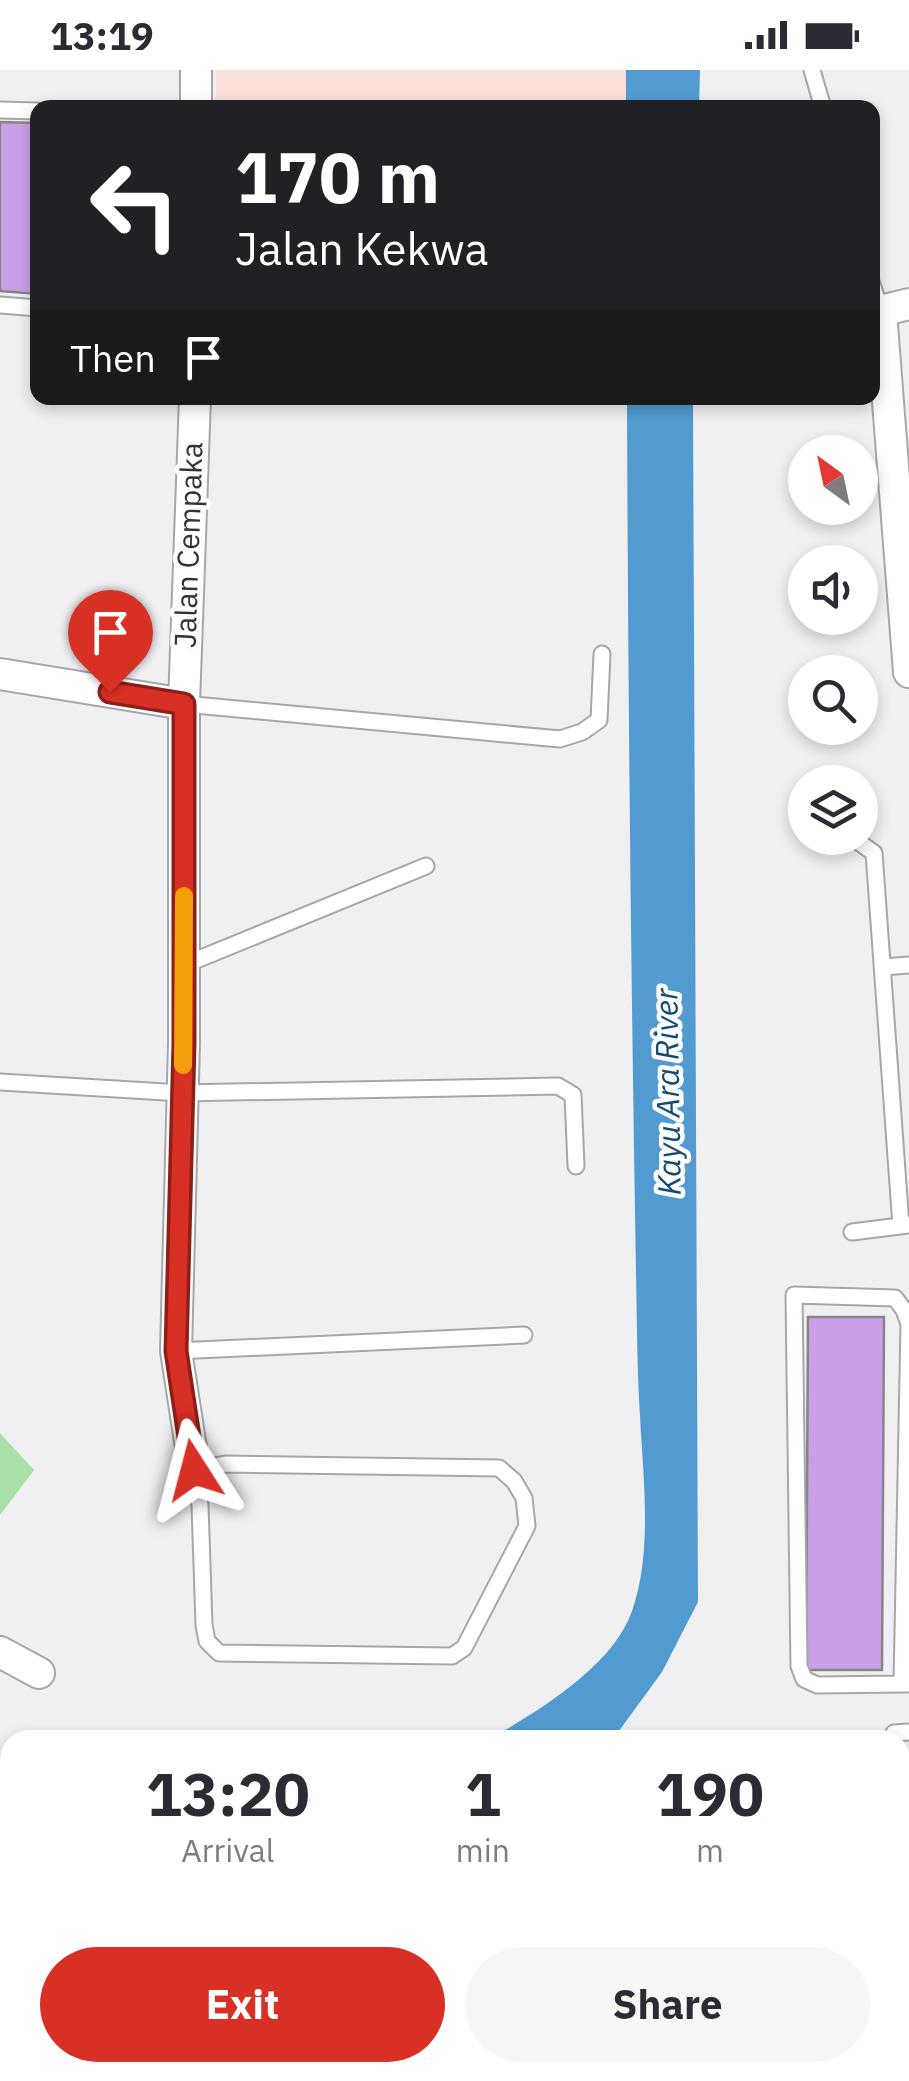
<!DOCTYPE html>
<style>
:root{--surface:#fff;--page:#f7f7f7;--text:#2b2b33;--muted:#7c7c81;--accent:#d93025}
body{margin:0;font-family:"IBM Plex Sans",sans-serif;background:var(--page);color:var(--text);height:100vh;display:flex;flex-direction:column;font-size:38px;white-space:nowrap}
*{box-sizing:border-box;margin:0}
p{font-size:32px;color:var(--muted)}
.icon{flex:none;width:55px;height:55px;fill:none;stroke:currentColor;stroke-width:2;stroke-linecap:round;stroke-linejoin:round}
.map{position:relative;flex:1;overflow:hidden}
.details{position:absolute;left:0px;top:1660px;width:910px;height:352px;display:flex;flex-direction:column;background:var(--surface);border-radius:30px 30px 0 0;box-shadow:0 5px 15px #0003}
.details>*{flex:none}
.hud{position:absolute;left:30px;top:30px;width:850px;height:305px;border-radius:20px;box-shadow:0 5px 15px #0003;background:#202124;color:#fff;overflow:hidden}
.needle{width:65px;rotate:327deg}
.controls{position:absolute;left:788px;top:365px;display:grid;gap:20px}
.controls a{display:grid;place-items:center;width:90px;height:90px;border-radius:50%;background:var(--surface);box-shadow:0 5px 15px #0003;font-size:50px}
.pin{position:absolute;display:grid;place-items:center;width:85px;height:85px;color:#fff;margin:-102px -42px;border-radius:50% 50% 50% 0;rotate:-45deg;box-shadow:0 0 10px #0007}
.pin .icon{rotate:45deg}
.me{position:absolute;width:110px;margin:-55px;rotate:351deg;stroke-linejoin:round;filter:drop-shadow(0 0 8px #0008)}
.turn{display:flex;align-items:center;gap:35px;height:210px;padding:0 40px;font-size:45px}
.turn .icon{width:130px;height:130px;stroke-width:2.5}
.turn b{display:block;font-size:70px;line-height:85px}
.then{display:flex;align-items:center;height:95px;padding:0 40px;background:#0003;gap:20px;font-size:38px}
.eta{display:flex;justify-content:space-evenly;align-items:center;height:170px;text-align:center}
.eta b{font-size:60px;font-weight:700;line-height:70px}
.action{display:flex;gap:20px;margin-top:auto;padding:20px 40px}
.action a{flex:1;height:115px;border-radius:60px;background:var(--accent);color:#fff;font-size:40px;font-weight:700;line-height:115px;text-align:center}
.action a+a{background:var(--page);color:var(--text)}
.status{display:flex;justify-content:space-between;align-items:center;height:70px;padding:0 50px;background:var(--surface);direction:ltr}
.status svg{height:28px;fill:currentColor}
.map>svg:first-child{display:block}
.industrial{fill:#f9e0d8}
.green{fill:#a7e0a9}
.water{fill:#529bd1}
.building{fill:#c9a0e7;stroke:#868586;stroke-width:2.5}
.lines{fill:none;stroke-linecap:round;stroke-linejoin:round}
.lane-casing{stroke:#a7a7a9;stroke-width:19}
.street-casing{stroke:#a7a7a9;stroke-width:34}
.lane{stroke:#fff;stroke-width:15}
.street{stroke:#fff;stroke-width:30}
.route-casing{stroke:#8d1f18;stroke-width:25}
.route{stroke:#d93025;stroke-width:18}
.slow{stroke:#f59e0b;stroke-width:18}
.labels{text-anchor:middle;stroke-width:9;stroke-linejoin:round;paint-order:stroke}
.street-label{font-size:30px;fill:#333334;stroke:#fdfdff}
.water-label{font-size:32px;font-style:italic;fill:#134b6f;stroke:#fdfdff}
</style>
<div class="status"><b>13:19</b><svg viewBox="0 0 49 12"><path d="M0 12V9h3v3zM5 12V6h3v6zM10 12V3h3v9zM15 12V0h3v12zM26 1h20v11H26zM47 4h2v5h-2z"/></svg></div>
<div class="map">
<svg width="909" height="2011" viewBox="0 0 909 2011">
<rect width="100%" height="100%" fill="#f0f0f2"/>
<path class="industrial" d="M216,0H630L627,37H216Z"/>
<path class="green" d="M0,1363L34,1400L0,1445Z"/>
<path class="water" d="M626,0H700L699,37H626Z
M627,328H693L698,1532L662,1602L616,1665L609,1670H489C537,1641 612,1598 632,1541C653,1481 643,1408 640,1346C637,1299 637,1251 636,1203C631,911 628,619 627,328Z
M10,1934V2000L0,2004V1938Z"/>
<path class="building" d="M0,52L38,53V224L0,221Z
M808,1247H884L882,1600H806Z
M900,1980L909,1984V2000L902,2011H869L874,2002H900Z
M778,2002H807L802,2011H793Z
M807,2002H840L835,2011H802Z
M840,2002H874L869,2011H835Z"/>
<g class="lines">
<defs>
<path id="lane" d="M812,0L823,38
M0,40L38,41
M872,214L881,242
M0,235L38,238
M184,634L560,669L582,662L599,650L602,584
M853,768L874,783L901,1156
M184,895L426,796
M883,897L909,895
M0,1012L182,1023L558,1016L573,1025L576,1096
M852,1162L908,1155
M176,1281L524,1265
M192,1384L194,1400L225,1394L499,1398L514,1411L524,1428L527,1456L464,1578L452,1586L219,1583L207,1571L204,1555L200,1435L194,1400
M902,1614L909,1254L904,1240L895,1228L794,1225L799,1596L804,1609L817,1615L902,1614H909
M893,1670L894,1663L909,1662
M900,1821L909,1832"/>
<path id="street" d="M196,0V38
M881,242L909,602
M872,243L909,234
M0,604L184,634
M192,1384L176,1281L184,973V634L195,328
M0,1582L39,1603
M708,2002L723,2011
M557,2011L564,2002"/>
</defs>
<use href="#lane" class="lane-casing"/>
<use href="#street" class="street-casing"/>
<use href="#lane" class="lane"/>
<use href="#street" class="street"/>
</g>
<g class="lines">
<defs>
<path id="route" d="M110,622L184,634V973L176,1281L194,1400"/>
</defs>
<use href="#route" class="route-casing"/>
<use href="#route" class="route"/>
<path class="slow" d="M183,995L184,826"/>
</g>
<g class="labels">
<g class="street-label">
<text transform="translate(189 475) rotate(-88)" y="10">Jalan Cempaka</text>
</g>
<g class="water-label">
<text transform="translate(668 1022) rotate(-91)" y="11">Kayu Ara River</text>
</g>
</g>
</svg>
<div class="controls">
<a><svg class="needle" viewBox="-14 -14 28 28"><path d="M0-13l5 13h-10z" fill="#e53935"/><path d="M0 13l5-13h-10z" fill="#7c7c81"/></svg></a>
<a><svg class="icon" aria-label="sound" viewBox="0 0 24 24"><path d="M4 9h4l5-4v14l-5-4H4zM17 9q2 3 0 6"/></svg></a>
<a><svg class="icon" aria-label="search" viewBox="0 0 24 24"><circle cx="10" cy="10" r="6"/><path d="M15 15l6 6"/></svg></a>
<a><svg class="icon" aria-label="layers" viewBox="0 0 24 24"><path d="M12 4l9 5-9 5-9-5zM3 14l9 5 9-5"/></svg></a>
</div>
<div class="pin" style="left:110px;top:622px;background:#d93025"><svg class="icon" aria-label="arrive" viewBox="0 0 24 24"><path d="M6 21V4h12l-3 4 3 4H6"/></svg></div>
<svg class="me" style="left:194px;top:1400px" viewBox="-20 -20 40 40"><path d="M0-17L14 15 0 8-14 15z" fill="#d93025" stroke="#fff" stroke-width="4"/></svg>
<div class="hud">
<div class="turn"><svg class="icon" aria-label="left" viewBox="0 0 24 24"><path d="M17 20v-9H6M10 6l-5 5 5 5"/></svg><div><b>170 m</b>Jalan Kekwa</div></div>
<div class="then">Then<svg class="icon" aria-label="arrive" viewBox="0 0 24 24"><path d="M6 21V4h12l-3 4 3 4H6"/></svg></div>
</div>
<section class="details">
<div class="eta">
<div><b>13:20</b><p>Arrival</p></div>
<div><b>1</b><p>min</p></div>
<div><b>190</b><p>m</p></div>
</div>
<div class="action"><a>Exit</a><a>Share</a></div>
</section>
</div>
